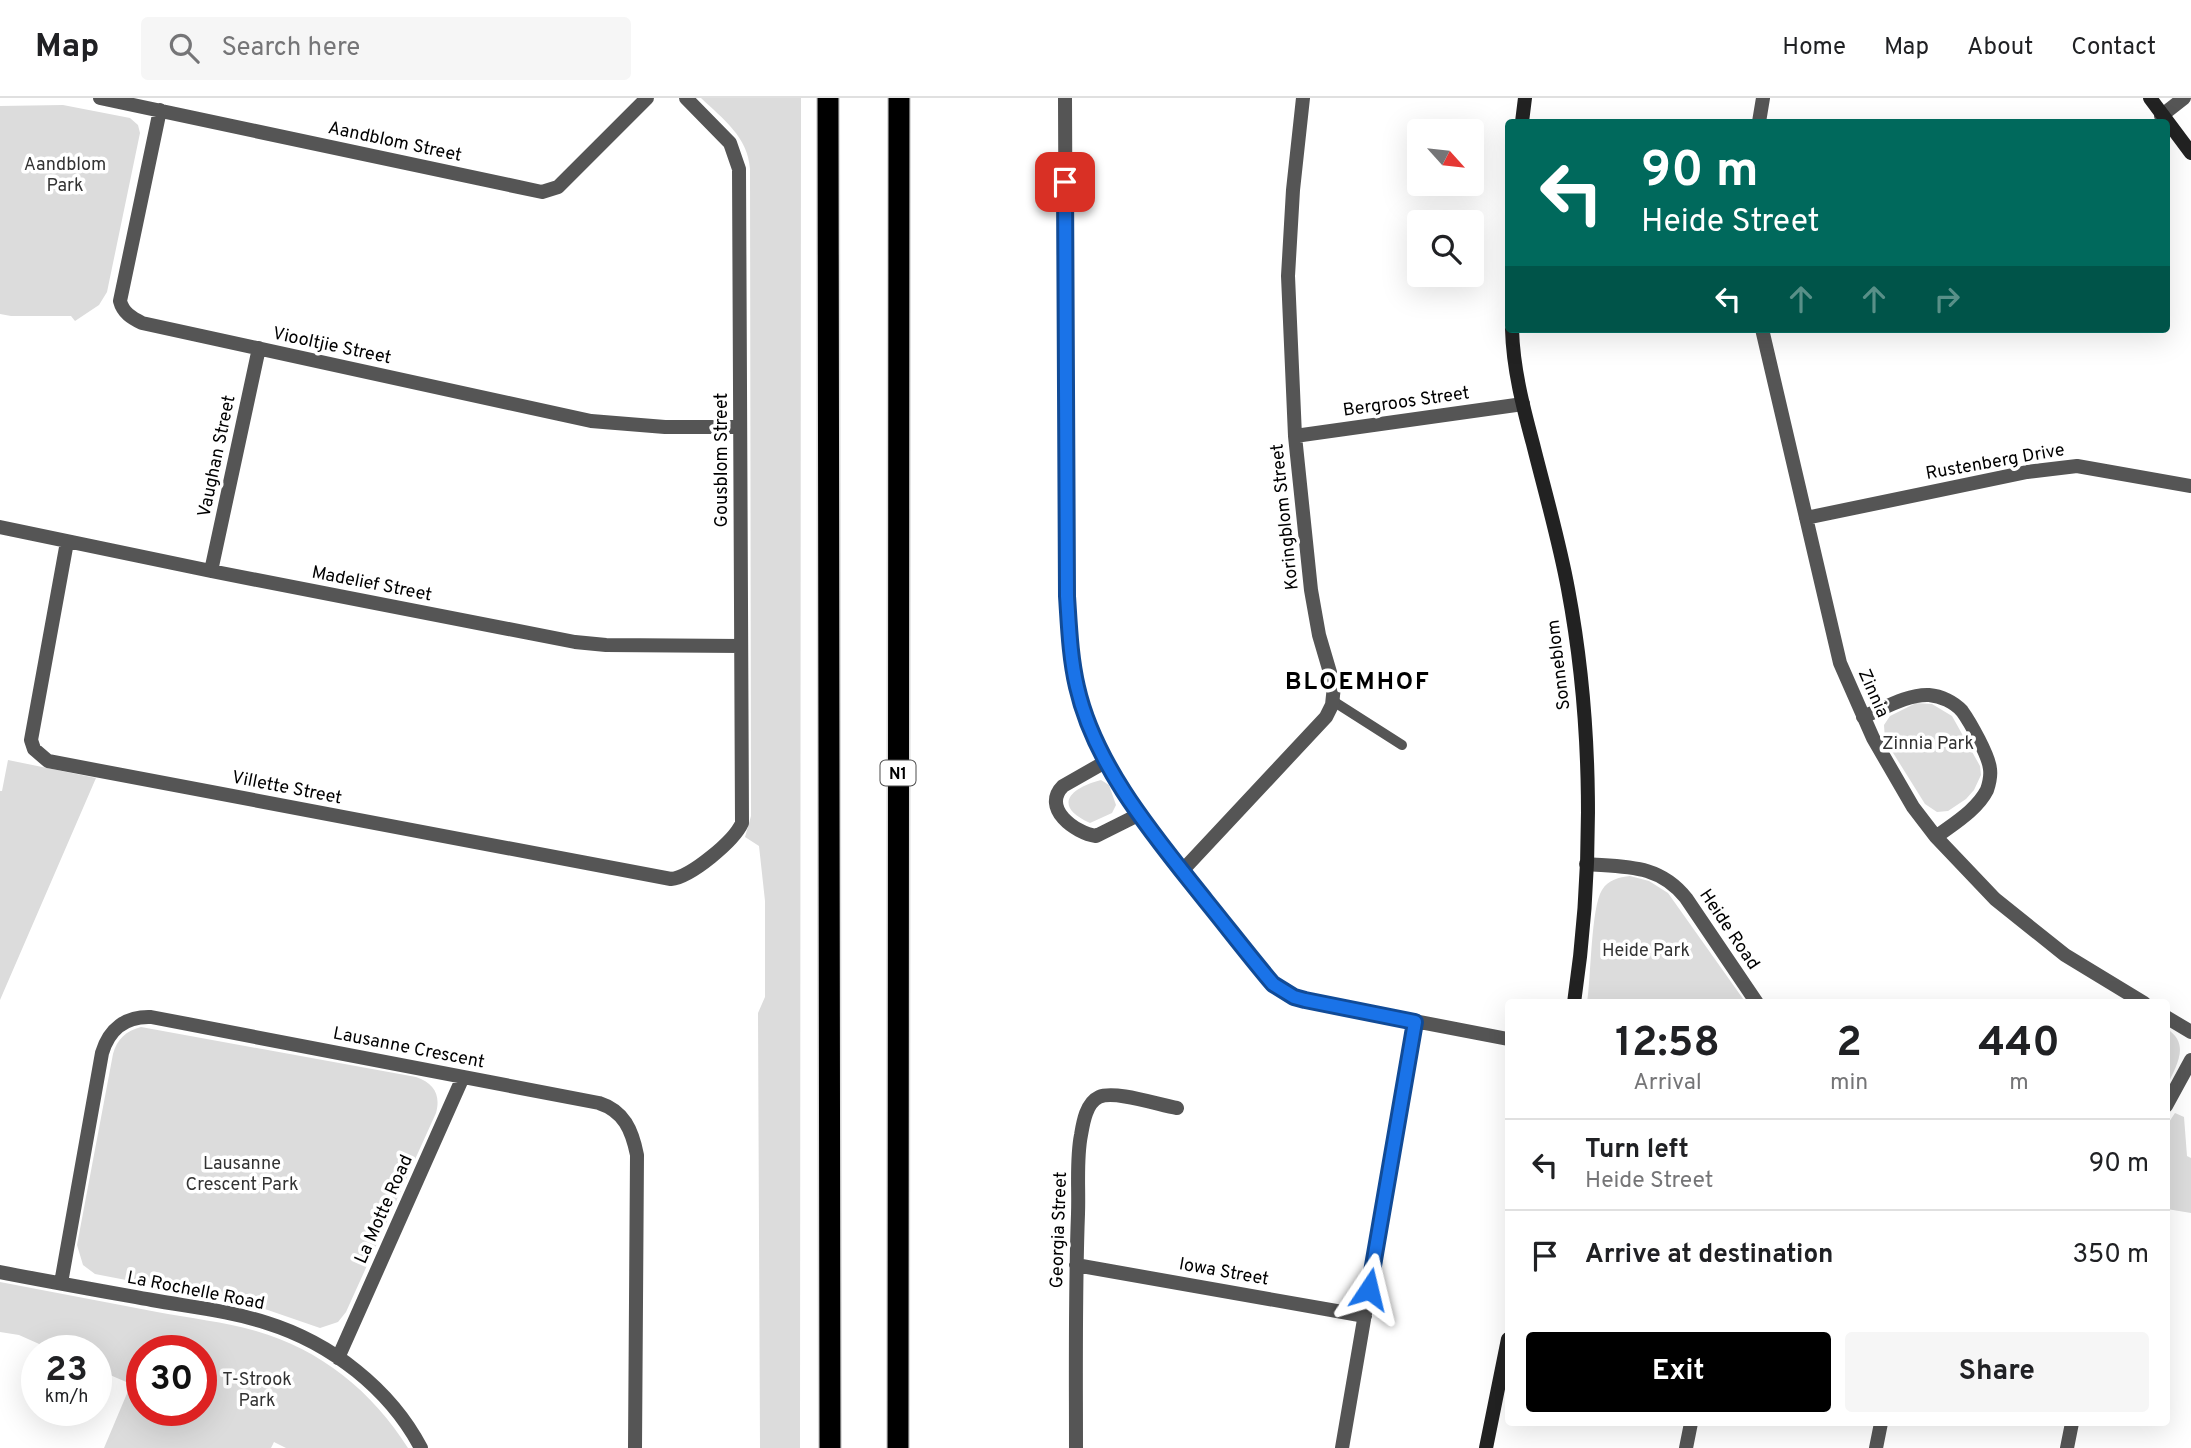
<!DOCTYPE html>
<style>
:root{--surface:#fff;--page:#f6f6f6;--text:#202124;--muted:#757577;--line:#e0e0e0;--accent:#000}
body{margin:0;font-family:Overpass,sans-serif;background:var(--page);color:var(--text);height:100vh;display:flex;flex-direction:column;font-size:26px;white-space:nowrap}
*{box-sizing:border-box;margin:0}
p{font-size:23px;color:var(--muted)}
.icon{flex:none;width:38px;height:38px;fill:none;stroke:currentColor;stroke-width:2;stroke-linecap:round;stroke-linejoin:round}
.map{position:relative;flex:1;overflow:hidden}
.side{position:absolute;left:1505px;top:901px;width:665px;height:427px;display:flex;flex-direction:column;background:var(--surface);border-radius:7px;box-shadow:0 7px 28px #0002}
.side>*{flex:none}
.guide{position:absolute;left:1505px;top:21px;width:665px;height:214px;border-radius:7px;box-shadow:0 7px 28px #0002;background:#00695c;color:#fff;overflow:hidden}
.needle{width:46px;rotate:117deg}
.buttons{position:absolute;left:1407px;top:21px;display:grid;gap:14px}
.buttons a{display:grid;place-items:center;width:77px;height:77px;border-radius:7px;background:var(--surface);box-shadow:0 7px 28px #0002;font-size:35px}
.speed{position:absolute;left:21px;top:1237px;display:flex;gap:14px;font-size:35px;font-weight:700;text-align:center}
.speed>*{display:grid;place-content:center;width:91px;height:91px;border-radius:50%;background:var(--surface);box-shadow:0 7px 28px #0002;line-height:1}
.speed small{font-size:18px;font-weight:400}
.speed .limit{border:10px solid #d22;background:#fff;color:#111}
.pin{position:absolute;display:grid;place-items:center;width:60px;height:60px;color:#fff;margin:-30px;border-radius:14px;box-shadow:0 4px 10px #0006}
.me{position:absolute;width:77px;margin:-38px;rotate:10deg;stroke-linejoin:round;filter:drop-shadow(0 0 5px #0008)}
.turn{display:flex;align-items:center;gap:24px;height:147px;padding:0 21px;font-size:32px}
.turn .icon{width:91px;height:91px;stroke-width:2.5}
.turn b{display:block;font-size:49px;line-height:60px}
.lanes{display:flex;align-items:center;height:66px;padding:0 21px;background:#0003;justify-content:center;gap:35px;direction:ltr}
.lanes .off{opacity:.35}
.eta{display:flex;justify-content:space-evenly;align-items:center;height:119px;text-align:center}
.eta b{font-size:42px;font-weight:700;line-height:49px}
.primary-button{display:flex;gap:14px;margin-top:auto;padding:14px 21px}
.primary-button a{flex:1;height:80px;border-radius:7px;background:var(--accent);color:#fff;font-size:28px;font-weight:700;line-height:80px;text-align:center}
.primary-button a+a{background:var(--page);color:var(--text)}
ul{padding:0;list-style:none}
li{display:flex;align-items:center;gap:21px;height:91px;padding:0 21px;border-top:2px solid var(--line)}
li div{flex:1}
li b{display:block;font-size:26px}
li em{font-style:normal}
header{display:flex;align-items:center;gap:42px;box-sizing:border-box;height:98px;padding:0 35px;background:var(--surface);border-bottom:2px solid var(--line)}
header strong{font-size:33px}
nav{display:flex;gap:38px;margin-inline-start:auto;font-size:24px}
.search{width:490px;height:63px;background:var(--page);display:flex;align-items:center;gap:18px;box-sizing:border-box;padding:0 24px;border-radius:7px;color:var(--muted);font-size:26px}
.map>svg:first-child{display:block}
.green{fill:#dcdcdc;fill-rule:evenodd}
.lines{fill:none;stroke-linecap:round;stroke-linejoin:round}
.highway-casing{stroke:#dbdbdb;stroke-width:24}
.lane{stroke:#555;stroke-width:10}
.street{stroke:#555;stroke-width:14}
.secondary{stroke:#222;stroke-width:14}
.highway{stroke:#000;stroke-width:21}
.route-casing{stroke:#114b97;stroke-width:18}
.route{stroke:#1a73e8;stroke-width:12}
.labels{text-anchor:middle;stroke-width:7;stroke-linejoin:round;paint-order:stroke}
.shield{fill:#fff;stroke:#4c4c4c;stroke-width:2}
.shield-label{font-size:16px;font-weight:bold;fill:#000}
.street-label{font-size:18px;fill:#000;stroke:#fff}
.park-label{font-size:18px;fill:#333;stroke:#fff}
.district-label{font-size:24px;font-weight:bold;letter-spacing:2px;fill:#000;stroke:#fff}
</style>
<header>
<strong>Map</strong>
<div class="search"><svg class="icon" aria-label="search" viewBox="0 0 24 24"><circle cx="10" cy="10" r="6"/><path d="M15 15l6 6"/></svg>Search here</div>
<nav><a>Home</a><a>Map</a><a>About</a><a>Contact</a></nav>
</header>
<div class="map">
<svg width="2191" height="1350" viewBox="0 0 2191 1350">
<rect width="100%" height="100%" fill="#fff"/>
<path class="green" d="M701,0H801L800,1350H760L758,915L765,899V803L759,748L745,739L751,718L750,71C748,39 723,21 701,0Z
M63,7L130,20L138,27L140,35L107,194L99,207L75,223L71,218H11L0,216V8Z
M1916,605L1932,606L1952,618L1980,668L1981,677L1974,692L1966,701L1948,713L1937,714L1925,706L1885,642L1884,627L1890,618Z
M8,662L96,680L0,902V693H2Z
M1101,682L1109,687L1116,707L1112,715L1090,725C1052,708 1070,690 1101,682Z
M1630,778L1649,783L1668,795L1746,905H1587C1591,880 1591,809 1602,792C1608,782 1619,779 1630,778Z
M141,929L416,979C434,985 441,997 436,1015L346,1214L338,1224L320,1230L250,1206L95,1176L83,1167L77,1147L113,956C117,941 126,933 141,929Z
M2167,931C2191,946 2176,968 2167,988Z
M2175,1015L2184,1019L2187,1058L2191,1060V1115L2167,1111V1027Z
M0,1184C52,1194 105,1204 157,1214C190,1220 224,1224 256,1233C320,1251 373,1294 408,1350H286L274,1344L271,1350H104L131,1286L96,1271V1253H55L19,1237L0,1234ZM142,1253H201V1312H142Z"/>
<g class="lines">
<defs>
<path id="highway" d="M828,0L830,1350
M898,1350L899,0"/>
</defs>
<use href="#highway" class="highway-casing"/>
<path class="lane" d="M1333,603L1402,647"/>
<path class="street" d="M100,0L542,94L558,89L647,0
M1065,0L1067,498C1069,528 1070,559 1077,588C1100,691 1201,796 1266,877L1283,893L1305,902L1508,941
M160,12L120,203C123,215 132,220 142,225L591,323L665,329H740
M2161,18L2184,0
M1759,24L1763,0
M1762,231L1840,565L1873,640L1913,709L1936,739L1995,801L2065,857L2144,905
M1295,338L1523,306
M1806,420L2027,374L2077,368L2191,388
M0,429L211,473L575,544L606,547L741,548
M67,444L31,642L34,651L48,663L671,781C691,779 734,743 742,725L739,71L730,45L686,0
M211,473L259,250
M1863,619C1883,611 1907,596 1929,597C1941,598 1954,604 1962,613C1970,624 1989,658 1990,671C1991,678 1989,686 1987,692C1977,712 1953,726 1936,739
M1107,663L1063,688C1041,710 1075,735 1096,738L1138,717
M1586,766C1626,769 1659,766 1686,800L1757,905
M1182,773L1326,619L1332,607L1334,588L1319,537L1311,492L1295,338L1288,178L1293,92L1303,0
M2166,919L2191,934
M2166,1008L2191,962
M1076,1167L1365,1218
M0,1174C51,1184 102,1193 152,1202C191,1209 230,1213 267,1225C331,1245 390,1291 421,1350
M61,1185L102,955C109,931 126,918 151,919L599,1005C624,1013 632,1032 637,1057L635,1350
M338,1260L463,979
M1076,1350C1076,1272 1075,1194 1078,1116C1079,1090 1076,1062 1081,1037C1083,1025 1086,1005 1099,999C1115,992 1159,1007 1177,1010
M1342,1350L1415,924
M1686,1350L1691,1325
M1876,1350L1881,1325
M2067,1350L2072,1325"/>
<path class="secondary" d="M2150,0L2191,55
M1522,24L1525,0
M1512,231C1513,270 1523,309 1533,346C1545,394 1559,442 1568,491C1593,624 1594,771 1574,905
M1486,1350L1508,1241"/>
<use href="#highway" class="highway"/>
</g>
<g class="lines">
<defs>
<path id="route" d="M1065,84L1067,498C1069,528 1070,559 1077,589C1095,669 1156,740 1206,803C1228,830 1250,859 1273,886L1294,899L1305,902L1415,924L1369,1191"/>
</defs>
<use href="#route" class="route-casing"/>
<use href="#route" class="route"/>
</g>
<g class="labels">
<rect class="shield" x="880.5" y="662.5" width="35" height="25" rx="5"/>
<g class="shield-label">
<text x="898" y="681">N1</text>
</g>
<g class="street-label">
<text transform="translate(395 43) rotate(12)" y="6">Aandblom Street</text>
<text transform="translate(332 247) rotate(12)" y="6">Viooltjie Street</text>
<text transform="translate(1406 303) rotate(-8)" y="6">Bergroos Street</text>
<text transform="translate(216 358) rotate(-78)" y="6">Vaughan Street</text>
<text transform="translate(721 362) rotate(-90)" y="6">Gousblom Street</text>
<text transform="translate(1995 363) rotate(-10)" y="6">Rustenberg Drive</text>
<text transform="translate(1284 419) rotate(-96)" y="6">Koringblom Street</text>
<text transform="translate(372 485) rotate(11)" y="6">Madelief Street</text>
<text transform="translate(1558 567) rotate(-97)" y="6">Sonneblom</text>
<text transform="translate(1874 595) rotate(66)" y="6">Zinnia</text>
<text transform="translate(287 689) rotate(11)" y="6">Villette Street</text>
<text transform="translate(1730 831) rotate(56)" y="6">Heide Road</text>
<text transform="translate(409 949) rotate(11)" y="6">Lausanne Crescent</text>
<text transform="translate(383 1111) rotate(-66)" y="6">La Motte Road</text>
<text transform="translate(1058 1132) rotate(-88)" y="6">Georgia Street</text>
<text transform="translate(1224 1173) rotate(10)" y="6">Iowa Street</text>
<text transform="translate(196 1192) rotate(11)" y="6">La Rochelle Road</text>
</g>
<g class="park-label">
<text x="65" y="72">Aandblom<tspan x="65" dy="21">Park</tspan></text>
<text x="1928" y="651">Zinnia Park</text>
<text x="1646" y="858">Heide Park</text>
<text x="242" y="1071">Lausanne<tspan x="242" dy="21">Crescent Park</tspan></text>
<text x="257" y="1287">T-Strook<tspan x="257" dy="21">Park</tspan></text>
</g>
<g class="district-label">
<text x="1358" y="591">BLOEMHOF</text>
</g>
</g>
</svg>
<div class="buttons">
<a><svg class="needle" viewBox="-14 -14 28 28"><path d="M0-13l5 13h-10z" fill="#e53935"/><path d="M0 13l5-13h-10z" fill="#757577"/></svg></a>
<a><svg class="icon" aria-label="search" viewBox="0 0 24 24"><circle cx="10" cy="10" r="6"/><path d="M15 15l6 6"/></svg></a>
</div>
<div class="speed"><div>23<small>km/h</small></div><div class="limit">30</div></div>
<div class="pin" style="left:1065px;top:84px;background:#d93025"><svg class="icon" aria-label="arrive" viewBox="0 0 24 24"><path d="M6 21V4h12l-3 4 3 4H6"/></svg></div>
<svg class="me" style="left:1369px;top:1191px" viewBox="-20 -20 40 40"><path d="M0-17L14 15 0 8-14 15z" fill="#1a73e8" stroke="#fff" stroke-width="4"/></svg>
<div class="guide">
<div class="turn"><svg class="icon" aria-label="left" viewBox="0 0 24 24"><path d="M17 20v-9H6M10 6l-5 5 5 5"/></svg><div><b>90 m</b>Heide Street</div></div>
<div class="lanes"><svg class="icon" aria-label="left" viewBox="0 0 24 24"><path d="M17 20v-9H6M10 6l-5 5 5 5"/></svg><svg class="icon off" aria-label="ahead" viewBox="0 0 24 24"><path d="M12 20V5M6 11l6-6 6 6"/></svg><svg class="icon off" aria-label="ahead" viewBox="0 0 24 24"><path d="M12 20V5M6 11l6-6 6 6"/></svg><svg class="icon off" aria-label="right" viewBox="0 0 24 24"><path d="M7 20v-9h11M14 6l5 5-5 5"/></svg></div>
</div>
<section class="side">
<div class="eta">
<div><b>12:58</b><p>Arrival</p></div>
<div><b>2</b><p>min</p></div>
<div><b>440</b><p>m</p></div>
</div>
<ul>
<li><svg class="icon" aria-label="left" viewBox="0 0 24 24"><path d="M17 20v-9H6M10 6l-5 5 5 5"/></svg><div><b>Turn left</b><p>Heide Street</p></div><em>90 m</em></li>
<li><svg class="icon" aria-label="arrive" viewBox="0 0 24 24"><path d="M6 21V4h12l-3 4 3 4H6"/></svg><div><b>Arrive at destination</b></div><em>350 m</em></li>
</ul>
<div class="primary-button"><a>Exit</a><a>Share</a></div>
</section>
</div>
